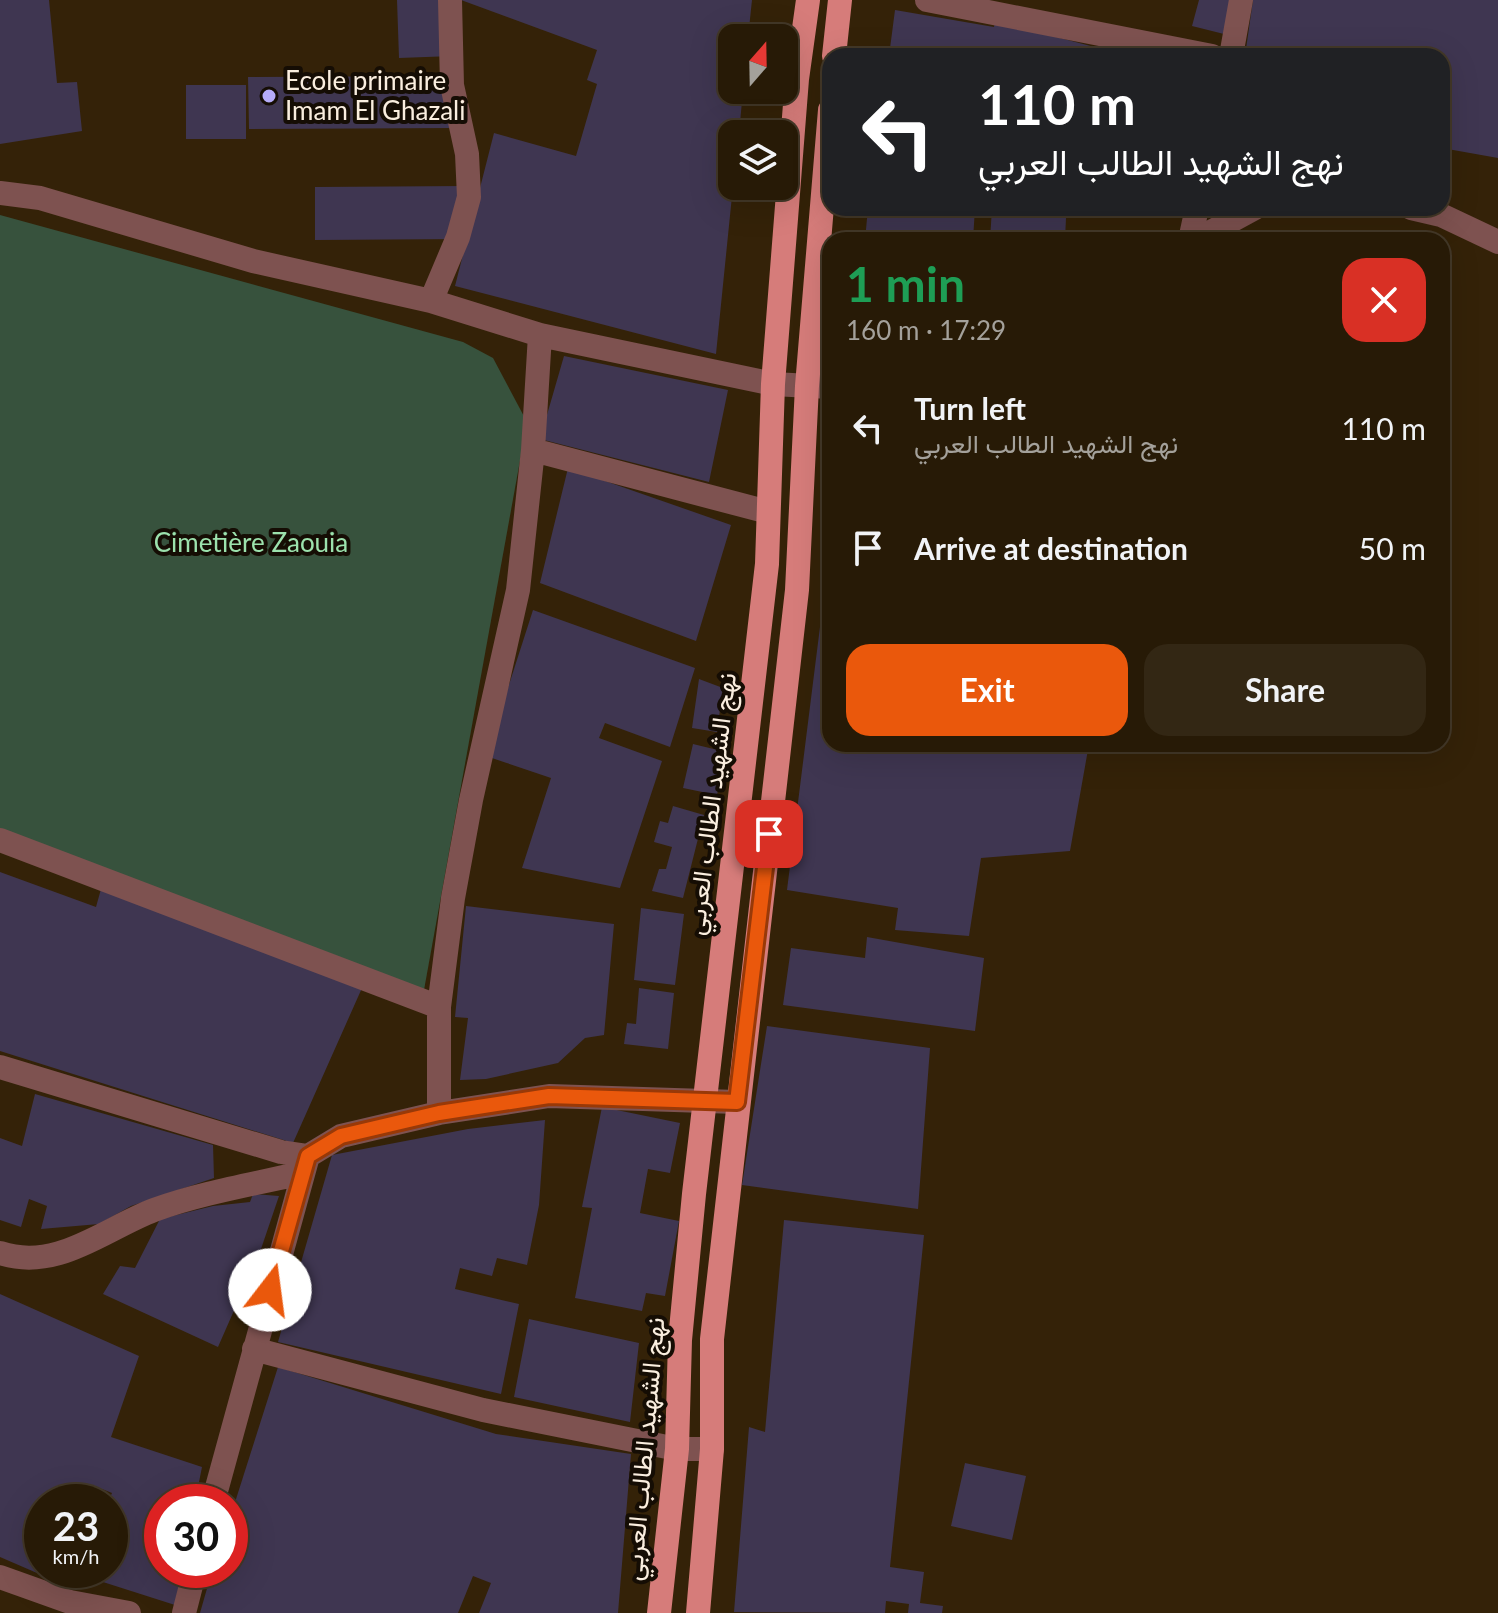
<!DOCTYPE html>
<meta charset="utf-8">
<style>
:root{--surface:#271a06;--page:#332714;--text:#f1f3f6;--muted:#a4a19b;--line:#433828;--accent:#ea580c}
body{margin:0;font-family:Lato,Vazirmatn,sans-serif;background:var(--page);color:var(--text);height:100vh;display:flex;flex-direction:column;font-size:30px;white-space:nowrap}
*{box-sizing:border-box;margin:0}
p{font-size:26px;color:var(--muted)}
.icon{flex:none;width:44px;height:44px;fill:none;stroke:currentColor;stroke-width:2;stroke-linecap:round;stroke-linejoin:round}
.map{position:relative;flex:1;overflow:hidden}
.side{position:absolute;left:822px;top:232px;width:628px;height:520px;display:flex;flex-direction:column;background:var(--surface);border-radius:24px;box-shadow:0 8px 32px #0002,0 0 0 2px var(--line)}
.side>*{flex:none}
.top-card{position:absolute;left:822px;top:48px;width:628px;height:168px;border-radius:24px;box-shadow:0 8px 32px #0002,0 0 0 2px var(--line);background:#202124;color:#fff;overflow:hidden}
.needle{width:52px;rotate:20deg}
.fabs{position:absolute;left:718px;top:24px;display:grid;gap:16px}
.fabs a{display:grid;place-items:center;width:80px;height:80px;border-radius:16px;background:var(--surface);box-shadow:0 8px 32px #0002,0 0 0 2px var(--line);font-size:40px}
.speed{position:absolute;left:24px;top:1484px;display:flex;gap:16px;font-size:40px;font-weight:700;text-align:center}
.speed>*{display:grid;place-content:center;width:104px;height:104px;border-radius:50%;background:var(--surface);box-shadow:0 8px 32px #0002,0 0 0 2px var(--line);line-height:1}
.speed small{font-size:20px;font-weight:400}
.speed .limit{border:12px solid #d22;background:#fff;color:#111}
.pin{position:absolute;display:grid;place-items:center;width:68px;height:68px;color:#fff;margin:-34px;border-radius:16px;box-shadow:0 4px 12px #0006}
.me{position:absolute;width:88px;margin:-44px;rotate:15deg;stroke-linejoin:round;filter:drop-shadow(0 0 6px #0008)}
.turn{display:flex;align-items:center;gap:28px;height:168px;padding:0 24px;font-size:36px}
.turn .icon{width:104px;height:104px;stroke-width:2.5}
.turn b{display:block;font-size:56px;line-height:68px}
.round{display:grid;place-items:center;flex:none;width:84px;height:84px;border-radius:24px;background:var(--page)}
.summary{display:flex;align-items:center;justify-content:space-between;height:136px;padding:0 24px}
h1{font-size:48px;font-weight:700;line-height:60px;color:#1e9e55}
.action{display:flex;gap:16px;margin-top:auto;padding:16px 24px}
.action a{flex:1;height:92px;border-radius:24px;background:var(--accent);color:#fff;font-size:32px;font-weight:700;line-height:92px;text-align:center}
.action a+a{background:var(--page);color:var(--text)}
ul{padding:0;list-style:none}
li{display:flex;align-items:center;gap:24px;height:120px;padding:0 24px}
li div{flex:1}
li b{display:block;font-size:30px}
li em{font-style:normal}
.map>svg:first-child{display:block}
.green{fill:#37523d}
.building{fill:#3f3651}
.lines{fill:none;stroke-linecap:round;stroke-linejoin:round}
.street{stroke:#7e5250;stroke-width:24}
.primary{stroke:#d67c7a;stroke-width:24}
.route-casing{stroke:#983908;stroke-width:20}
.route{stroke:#ea580c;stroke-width:14}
.poi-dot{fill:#b6acf8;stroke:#150d04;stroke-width:3}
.labels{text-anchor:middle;stroke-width:8;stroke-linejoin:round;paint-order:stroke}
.poi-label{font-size:26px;fill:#faeedf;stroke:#150d04;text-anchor:start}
.park-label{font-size:26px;fill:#9ce2ad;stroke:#150d04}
.street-label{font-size:26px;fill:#faeedf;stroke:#150d04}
</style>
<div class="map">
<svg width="1498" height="1613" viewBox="0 0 1498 1613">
<rect width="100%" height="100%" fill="#342208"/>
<path class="green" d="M0,215L463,342L493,358L527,422L424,990L0,834Z"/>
<path class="building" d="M0,0H49L57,83L77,82L82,131L0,144Z
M397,0H451L453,56L399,58Z
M461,0H752L748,38H732V90H743L739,134H732L733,186L716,354L455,286L494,133L576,156L597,84L587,80L597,50Z
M1199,0H1245L1236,37L1192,26Z
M1253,0H1498V158L1442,148V56H1245Z
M895,10L994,27L995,21L1129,56H889Z
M455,76L456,128L249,129L248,77Z
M186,85H246V139H186Z
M466,186V239L315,240V187Z
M868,208H975L973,240H865Z
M992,208H1047L1046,218H1066L1065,240H990Z
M564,356L728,390L709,482L540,439Z
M568,468L731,525L696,641L540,583Z
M825,587L830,588V744H1089L1070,851L981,858L969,936L895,930L898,908L787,890Z
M533,610L695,668L670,747L605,723L599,738L662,761L620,888L522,868L551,778L486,756Z
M699,679L723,688L717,732L692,728Z
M693,744L726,752L717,795L683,788Z
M673,806L704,815L683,898L652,891L659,869H666L672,847L654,842L660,821L668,823Z
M0,872L96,907L101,889L362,988L293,1143L0,1051Z
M466,906L614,924L604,1035L585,1038L558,1063L486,1079L460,1080L468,1018L455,1017Z
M641,908L684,914L675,985L634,980Z
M867,937L984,958L975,1031L783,1005L791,948L865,958Z
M639,988L674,993L668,1049L624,1044L627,1023L636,1024Z
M767,1026L930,1048L918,1209L742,1185Z
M35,1094L213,1145L214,1178L131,1206L99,1224L41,1229L47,1206L29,1199L21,1227L0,1220V1138L22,1146Z
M602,1107L680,1123L670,1173L648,1169L640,1213L679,1221L665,1296L646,1293L642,1311L575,1298L592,1208L582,1207Z
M545,1120L539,1205L527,1265L497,1258L492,1276L460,1268L455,1289L519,1304L501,1394L278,1342L332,1155L468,1129Z
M253,1194L279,1196L261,1249L218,1347L103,1294L120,1266L135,1268L160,1219L213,1206L250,1202Z
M784,1220L924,1235L890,1567L924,1572L920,1603L943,1606L942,1613H908L909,1604L886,1601L885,1613L734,1612L749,1427L765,1432Z
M0,1294L139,1356L111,1437L202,1467L195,1502H162V1570H182L175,1605L81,1575L83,1570H110L108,1502L112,1493L102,1489L98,1502H42V1570H73L67,1586L0,1557Z
M529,1319L639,1343L630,1422L514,1397Z
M278,1367L496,1434L631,1454L618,1613H479L491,1583L473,1576L458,1613H200L212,1571L230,1570V1518Z
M965,1463L1026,1476L1012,1540L951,1526Z"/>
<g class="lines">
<path class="street" d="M927,0L1212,56
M1231,56L1241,0
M0,193L40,198L253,261L431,301L540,335L773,384L830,387
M1411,208L1441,215L1498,242
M1190,240L1197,208
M1196,240L1255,208
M431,301L458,237L469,197L467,154L452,85L450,0
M533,450L768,512
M0,840L439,1007
M0,1067L281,1152L308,1156L341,1136L439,1113L549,1096L737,1102
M439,1113V1007L453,898L471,800L518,590L533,450L540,335
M0,1253C57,1272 104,1229 154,1210C201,1193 254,1184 302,1173
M254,1349L483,1410L677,1449H712
M213,1502L308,1156
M0,1577L70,1602L129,1613
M184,1613L195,1570"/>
<path class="primary" d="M834,56L840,0
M659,1613L677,1449L680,1340L694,1194L767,564L773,384L797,79L808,0
M698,1613L712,1449V1339L797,590L807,386L830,110"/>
</g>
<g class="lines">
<defs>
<path id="route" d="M270,1290L308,1156L341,1136L439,1113L549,1096L737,1102L769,834"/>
</defs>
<use href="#route" class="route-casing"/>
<use href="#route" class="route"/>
</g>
<circle class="poi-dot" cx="269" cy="96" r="8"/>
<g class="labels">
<g class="poi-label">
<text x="285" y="90">Ecole primaire<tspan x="285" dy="30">Imam El Ghazali</tspan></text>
</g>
<g class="park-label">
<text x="251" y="552">Cimetière Zaouia</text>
</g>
<g class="street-label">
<text transform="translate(711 804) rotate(-83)" y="9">نهج الشهيد الطالب العربي</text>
<text transform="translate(644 1449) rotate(-85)" y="9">نهج الشهيد الطالب العربي</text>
</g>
</g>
</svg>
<div class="fabs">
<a><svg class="needle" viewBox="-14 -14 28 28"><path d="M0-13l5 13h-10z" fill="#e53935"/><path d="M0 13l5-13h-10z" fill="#a4a19b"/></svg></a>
<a><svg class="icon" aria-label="layers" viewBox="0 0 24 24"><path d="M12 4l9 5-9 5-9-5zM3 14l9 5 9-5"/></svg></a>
</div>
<div class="speed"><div>23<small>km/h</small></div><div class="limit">30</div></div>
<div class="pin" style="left:769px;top:834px;background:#d93025"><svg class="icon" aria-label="arrive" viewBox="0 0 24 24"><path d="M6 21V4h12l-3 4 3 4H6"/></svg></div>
<svg class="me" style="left:270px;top:1290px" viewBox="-20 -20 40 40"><circle r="19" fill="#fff"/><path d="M0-13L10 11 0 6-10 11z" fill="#ea580c"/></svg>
<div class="top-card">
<div class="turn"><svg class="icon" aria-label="left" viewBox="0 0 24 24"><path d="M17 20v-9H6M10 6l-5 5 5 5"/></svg><div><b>110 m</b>نهج الشهيد الطالب العربي</div></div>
</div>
<section class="side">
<div class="summary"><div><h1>1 min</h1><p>160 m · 17:29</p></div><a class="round" style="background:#d93025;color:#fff"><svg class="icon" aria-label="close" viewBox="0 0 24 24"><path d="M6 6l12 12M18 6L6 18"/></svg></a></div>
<ul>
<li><svg class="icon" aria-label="left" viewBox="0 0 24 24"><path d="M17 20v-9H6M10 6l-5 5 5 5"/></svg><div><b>Turn left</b><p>نهج الشهيد الطالب العربي</p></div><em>110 m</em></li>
<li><svg class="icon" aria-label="arrive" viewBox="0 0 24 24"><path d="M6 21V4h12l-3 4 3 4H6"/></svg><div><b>Arrive at destination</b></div><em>50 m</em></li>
</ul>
<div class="action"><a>Exit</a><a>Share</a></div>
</section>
</div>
